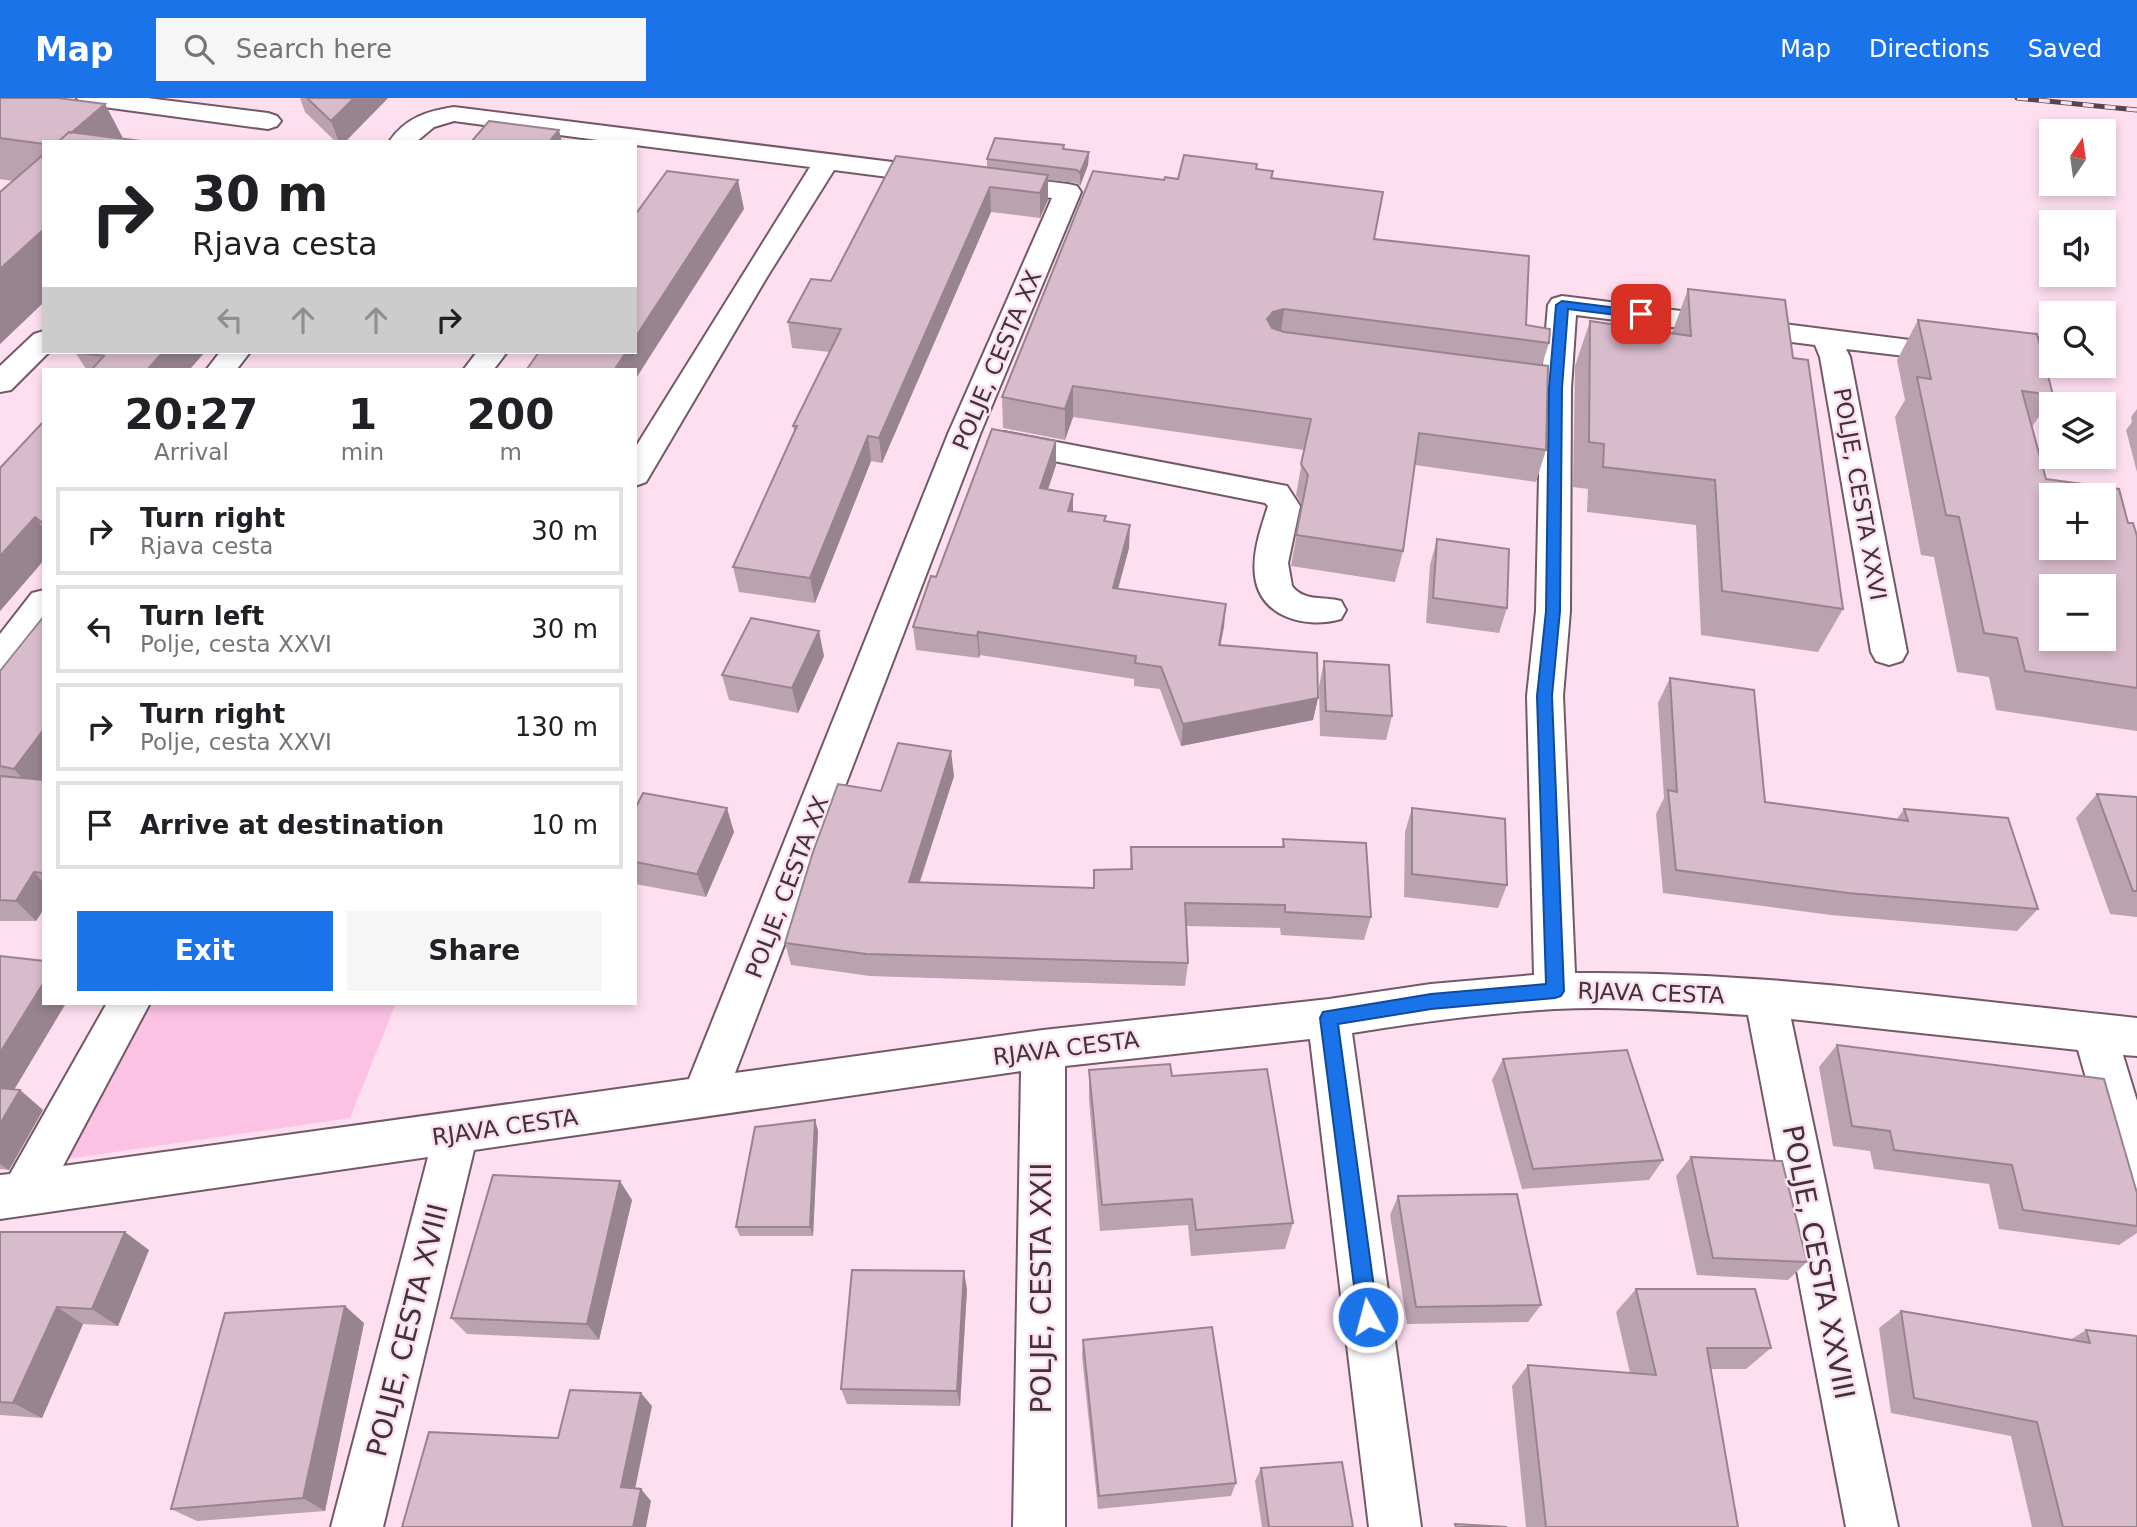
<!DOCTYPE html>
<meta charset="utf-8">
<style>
:root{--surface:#fff;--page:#f6f6f6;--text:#202124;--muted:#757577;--line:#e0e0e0;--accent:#1a73e8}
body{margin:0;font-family:"DejaVu Sans",sans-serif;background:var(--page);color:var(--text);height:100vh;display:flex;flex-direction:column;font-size:26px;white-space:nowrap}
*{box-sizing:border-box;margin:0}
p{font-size:23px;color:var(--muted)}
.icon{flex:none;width:38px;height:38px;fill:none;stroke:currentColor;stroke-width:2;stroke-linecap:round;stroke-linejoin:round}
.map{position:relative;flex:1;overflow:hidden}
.details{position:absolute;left:42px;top:270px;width:595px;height:637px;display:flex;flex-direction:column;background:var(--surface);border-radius:0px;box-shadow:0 4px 10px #0003}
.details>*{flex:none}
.top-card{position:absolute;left:42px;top:42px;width:595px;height:214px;border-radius:0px;box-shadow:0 4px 10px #0003;background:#fff;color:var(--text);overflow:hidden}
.needle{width:46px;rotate:13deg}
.buttons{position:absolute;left:2039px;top:21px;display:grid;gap:14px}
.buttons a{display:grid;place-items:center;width:77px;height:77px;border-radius:0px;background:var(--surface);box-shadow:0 4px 10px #0003;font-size:35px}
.pin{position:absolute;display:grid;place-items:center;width:60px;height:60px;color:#fff;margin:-30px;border-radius:14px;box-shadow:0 4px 10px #0006}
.me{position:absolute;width:77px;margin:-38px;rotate:353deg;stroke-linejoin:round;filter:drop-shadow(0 0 5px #0008)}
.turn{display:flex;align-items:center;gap:24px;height:147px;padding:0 35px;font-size:32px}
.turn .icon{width:91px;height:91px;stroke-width:2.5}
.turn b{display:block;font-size:49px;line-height:60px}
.lanes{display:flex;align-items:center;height:66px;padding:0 35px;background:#0003;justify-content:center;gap:35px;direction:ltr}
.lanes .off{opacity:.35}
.eta{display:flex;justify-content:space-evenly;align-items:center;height:119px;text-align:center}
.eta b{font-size:42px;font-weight:700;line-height:49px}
.cta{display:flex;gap:14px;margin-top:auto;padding:14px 35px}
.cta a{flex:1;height:80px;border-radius:0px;background:var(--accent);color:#fff;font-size:28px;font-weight:700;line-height:80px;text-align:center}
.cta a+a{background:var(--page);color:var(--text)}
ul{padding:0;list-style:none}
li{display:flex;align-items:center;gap:21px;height:88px;margin:0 14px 10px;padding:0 21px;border:4px solid var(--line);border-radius:0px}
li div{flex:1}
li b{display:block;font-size:26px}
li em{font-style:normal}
header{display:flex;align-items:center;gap:42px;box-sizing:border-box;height:98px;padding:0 35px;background:var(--accent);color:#fff}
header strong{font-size:33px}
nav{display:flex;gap:38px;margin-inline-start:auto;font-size:24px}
.search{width:490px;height:63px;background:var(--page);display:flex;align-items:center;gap:18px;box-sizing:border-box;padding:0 24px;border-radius:0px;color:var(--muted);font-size:26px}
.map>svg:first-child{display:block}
.green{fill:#fcc2e4}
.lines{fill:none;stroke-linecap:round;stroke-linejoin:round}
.minor-casing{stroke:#735968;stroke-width:4}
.minor{fill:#fff;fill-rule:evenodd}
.rail-casing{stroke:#52454d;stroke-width:5}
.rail{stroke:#fedff0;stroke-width:3.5;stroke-dasharray:11;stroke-linecap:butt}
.wall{fill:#bba2af}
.shaded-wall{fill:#98848f}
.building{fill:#d9bccc;stroke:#98848f;stroke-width:2;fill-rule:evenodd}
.route{fill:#1a73e8;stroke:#114b97;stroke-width:2}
.labels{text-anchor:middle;stroke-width:5;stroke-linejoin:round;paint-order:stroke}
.street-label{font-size:23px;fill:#3f343a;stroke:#fedff0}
.near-street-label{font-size:28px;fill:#3f343a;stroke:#fedff0}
</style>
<header>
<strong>Map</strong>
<div class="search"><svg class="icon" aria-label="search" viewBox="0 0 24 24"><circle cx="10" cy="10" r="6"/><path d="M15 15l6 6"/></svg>Search here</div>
<nav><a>Map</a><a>Directions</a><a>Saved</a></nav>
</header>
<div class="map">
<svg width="2137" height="1429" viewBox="0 0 2137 1429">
<rect width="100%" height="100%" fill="#fedff0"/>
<path class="green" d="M148,905H396L350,1020L67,1061Z"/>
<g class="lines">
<defs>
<path id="minor" d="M77,0H147L268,15L277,18L281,23L277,28L268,31L89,7L80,5Z
M454,9L1068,86L1077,88L1081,94L980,336L735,975L1043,932L1329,901L1431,886L1534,877L1527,598L1536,513L1541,290L1548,207L1552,201L1562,198L1965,249L1970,255L1965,261L1955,264L1846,251L1850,259L1907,554L1902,563L1889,567L1876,563L1871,554L1820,259L1815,247L1576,217L1571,290L1570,513L1563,598L1575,875C1763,873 1951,901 2137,920V958L2123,957L2137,1003V1100L2121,1093L2114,1078L2078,952L1791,921L1898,1429H1846L1748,917C1684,913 1620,908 1555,911C1487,915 1419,924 1352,935L1421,1429H1369L1310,941L1065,968V1429H1013L1021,973L474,1052L383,1429H331L428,1059L0,1121V1077L10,1076L107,905H150L63,1068L689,981L948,336L1052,100L834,72L767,179L646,384L635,388V350L810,69L635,47V44H613L454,23L434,29L416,44H389C405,20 427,13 454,9Z
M44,233V254H49L11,292L0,294V268L34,236Z
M220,254H250L237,271H207Z
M477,254H507L494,271H464Z
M1004,334L1287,388L1300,408L1288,465L1292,488C1304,504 1324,498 1341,503L1346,512L1341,521C1307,531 1260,520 1255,478C1252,455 1261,430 1268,408L1265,405L993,351L988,344L993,337Z
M44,492V529L13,570L0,574V536L32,495Z"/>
</defs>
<use href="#minor" class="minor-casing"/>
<use href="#minor" class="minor"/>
<defs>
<path id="rail" d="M2017,0L2137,12"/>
</defs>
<use href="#rail" class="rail-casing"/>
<use href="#rail" class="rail"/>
</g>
<path class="wall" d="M0,0L105,6L123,41L141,43V44H44V204L0,246V94L13,83L0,81Z
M300,0H388L345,44H336L305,14Z
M1064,47V51L1089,54L1088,67L1080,88L1077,85L1048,82V102L1040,120L991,114L882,365L871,363L815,505L739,494L733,469L794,333L793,328L830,254L792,250L788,224L831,183L987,70V61Z
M1257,71L1374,141L1526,227L1549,245L1542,267L1546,352L1536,384L1415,367L1403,453L1395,484L1291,468L1302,407L1296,397L1304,352L1073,319L1065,342L1003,330L1002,299L1164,82Z
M1688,191L1793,260L1843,511L1818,554L1701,537L1696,427L1587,414L1588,391L1573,389L1575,268L1590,223L1672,235Z
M1918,222L2053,297L2032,329L2046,381L2128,425L2137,438V634V633L1996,612L1989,579L1957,574L1934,459L1921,457L1895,319L1905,302L1897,262Z
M75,254H205L190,271H86Z
M2137,311V374L2126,332L2132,324L2131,319Z
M44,323V462L0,513V370Z
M1056,343V367L1048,392L1073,396V414L1106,423L1129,450L1118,491L1226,506L1220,547L1318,600L1313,622L1181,648L1160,591L1134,588V581L980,557L979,560L916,552L913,529L936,479Z
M1437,441L1507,510L1499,535L1426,525L1430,467Z
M44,518V811L36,823H0V573Z
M824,558L798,615L729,602L722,577Z
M1324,563L1392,618L1386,642L1320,638L1319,588Z
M1670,580L1765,704L1897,721L1904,711L2038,811L2017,833L1831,817L1663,795L1656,716L1664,700L1658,605Z
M954,678L920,784L1093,790L1094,772L1130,771L1131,749H1282L1283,741L1371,819L1364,842L1281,837L1280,830L1186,828L1188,865L1185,888L870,878L791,867L785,845L881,693Z
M2097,696L2137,699V819L2110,816L2076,720Z
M1412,710L1507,787L1498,810L1404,799L1405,734Z
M635,711L734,734L706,799L635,786Z
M0,858L44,905H66L14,991L20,992L43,1012L9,1072L0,1071Z
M1837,947L2137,1095V1135L2119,1147L1999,1131L1989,1086L1874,1071L1870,1053L1833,1048L1819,969Z
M1503,961L1663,1062L1649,1082L1522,1091L1492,982Z
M1089,972L1172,978L1293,1125L1285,1151L1191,1158L1188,1127L1100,1133L1089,1001Z
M815,1022L818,1033L813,1138H740L736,1129Z
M1691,1059L1807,1164L1788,1182L1697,1177L1676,1078Z
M1398,1098L1541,1207L1528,1224L1407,1226L1390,1117Z
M632,1102L599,1242L467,1236L451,1220Z
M0,1134L149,1152L118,1228L83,1226L42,1320L0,1317Z
M967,1191L960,1308L847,1306L841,1291Z
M1636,1191L1771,1250L1746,1271H1711L1738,1429H1526L1512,1288L1528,1267L1630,1275L1616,1214Z
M1901,1213L2070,1242L2086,1232L2137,1429H2032L2011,1338L1891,1315L1879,1230Z
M364,1225L325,1413L197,1423L171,1411Z
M1083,1242L1236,1385L1231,1398L1098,1411L1082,1258Z
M1261,1370L1353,1429H1262L1255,1383Z"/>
<path class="shaded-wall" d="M354,0H388L345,44H339L331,23Z
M105,6L125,44H60Z
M559,32L562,44H549Z
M1089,54L1088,67L1080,88V75Z
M1048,77V102L1040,120V95Z
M738,82L744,111L635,282V271H615L626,254H635V240Z
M990,89L991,114L882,365L879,340Z
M44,131V204L0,246V171Z
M1284,211L1280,242L1269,245L1267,221L1273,214Z
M163,254H205L190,271H148Z
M1073,288V319L1065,342V311Z
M868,338L871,363L815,505L810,480Z
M1056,343V367L1040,414V390Z
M1073,396V419L1068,413Z
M35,419L44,431V462L0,513V458Z
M1130,427L1129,450L1112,513L1113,490Z
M1226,506L1224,529L1216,570L1219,547Z
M819,533L824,558L798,615L792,590Z
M978,534L980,557L979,560L977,538Z
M1318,600L1313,622L1181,648L1183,626Z
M44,631V691L38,698L14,671Z
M951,653L954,678L912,807L909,784Z
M727,710L734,734L706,799L697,776Z
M34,774L44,785V811L36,823L16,803Z
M44,884V905H66L5,1007L0,1003V955Z
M20,992L43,1012L9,1072L0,1066V1026Z
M815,1022L818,1033L813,1138L810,1129Z
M620,1083L632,1102L599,1242L587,1226Z
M125,1134L149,1152L118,1228L92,1211Z
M964,1173L967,1191L960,1308L957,1293Z
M345,1208L364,1225L325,1413L303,1400Z
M57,1209L83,1226L42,1320L13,1305Z
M641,1295L652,1308L633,1401L621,1389Z
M641,1391L651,1403L646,1429H633Z"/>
<path class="building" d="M0,0H58L105,6L71,35L69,34L58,44H44V46L0,40Z
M307,0H354L331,23Z
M489,23L559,32L549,44H471Z
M69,34L141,43L140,44H58Z
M995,40L1064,47L1063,51L1089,54L1080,75L1077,72L987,61Z
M44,56V131L0,171V94Z
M1184,57L1257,66L1256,71L1273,73L1271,80L1383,94L1374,141L1529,158L1526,227L1550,231L1549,245L1284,211L1273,214L1267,221L1272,230L1284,234L1548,268L1546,352L1419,335L1403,453L1296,437L1308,377L1301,366L1311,321L1073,288L1065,311L1002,299L1093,73L1164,82L1165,79L1178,81Z
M896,58L1048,77L1040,95L990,89L879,340L868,338L810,480L733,469L797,328H793L841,231L788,224L811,181L831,183Z
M667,73L738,82L635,240V117Z
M1688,191L1785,202L1793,260L1808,262L1843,511L1722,493L1715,382L1603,369L1604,346L1589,344L1590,223L1691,238Z
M1918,222L2037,236L2053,297L2022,293L2046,381L2119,391L2128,425H2133L2137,438V590L2025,573L2017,540L1984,535L1959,419L1946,417L1917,279L1931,281ZM2051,397H2104V450H2051ZM2051,488H2104V541H2051Z
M75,254H163L148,271H92L104,258Z
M539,254H626L615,271H527Z
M44,323V426L35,419L0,458V370Z
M992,331L1056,343L1040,390L1073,396L1068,413L1106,418L1104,423L1130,427L1113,490L1226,506L1219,547L1317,555L1318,600L1183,626L1161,569L1135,565L1136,558L978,534L977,538L913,529L931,478L936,479Z
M1437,441L1509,451L1507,510L1433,500Z
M44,518V631L14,671L0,668V573Z
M751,520L819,533L792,590L722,577Z
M1324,563L1389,567L1392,618L1326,613Z
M1670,580L1754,592L1765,704L1908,723L1904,711L2008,720L2038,811L1848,795L1676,772L1668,692L1677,694Z
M898,645L951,653L909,784L1094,790V772L1132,771L1131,749H1284L1283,741L1366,745L1371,819L1285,814V807L1185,805L1188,865L866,856L785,845L813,754L838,686L881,693Z
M0,678L44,682V775L34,774L16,803L0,802Z
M643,695L727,710L697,776L635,764V711Z
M2097,696L2137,699V793H2133Z
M1412,710L1505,721L1507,787L1412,776Z
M0,858L44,863V884L0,955Z
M1837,947L2104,981L2137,1095V1128L2023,1112L2012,1067L1894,1052L1890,1033L1852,1028Z
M1627,952L1663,1062L1533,1071L1503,961Z
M1170,966L1172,978L1267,971L1293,1125L1196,1132L1192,1101L1102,1107L1089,972Z
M0,990L20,992L0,1026Z
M815,1022L810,1129H736L755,1029Z
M1691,1059L1782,1063L1807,1164L1713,1160Z
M493,1077L620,1083L587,1226L451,1220Z
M1517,1096L1541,1207L1416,1209L1398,1098Z
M0,1134H125L92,1211L57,1209L13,1305L0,1304Z
M852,1172L964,1173L957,1293L841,1291Z
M1636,1191H1755L1771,1250H1707L1738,1429H1546L1528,1267L1656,1277Z
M345,1208L303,1400L171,1411L225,1215Z
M1901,1213L2090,1245L2086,1232L2137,1238V1429H2063L2037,1324L1914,1300Z
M1212,1229L1236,1385L1099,1398L1083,1242Z
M570,1292L641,1295L621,1389L641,1391L633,1429H402L429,1334L558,1340Z
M1342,1364L1353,1429H1269L1261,1370Z
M1455,1426L1507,1429H1456Z"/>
<path class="route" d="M1562,203L1641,213L1647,216L1641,220L1568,211L1562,290L1560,513L1552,598L1564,893L1561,898L1555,900L1431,911L1338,926L1378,1219L1375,1226L1368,1229L1361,1226L1358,1219L1320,920L1323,914L1431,896L1546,886L1537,598L1546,513L1549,290L1556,207Z"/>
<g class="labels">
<g class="street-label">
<text transform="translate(997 262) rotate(-67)" y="8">POLJE, CESTA XX</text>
<text transform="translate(1860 396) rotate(80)" y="8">POLJE, CESTA XXVI</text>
<text transform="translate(787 789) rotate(-69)" y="8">POLJE, CESTA XX</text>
<text transform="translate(1651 895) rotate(2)" y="8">RJAVA CESTA</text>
<text transform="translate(1066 950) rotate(-7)" y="8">RJAVA CESTA</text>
<text transform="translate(505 1029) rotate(-8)" y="8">RJAVA CESTA</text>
</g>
<g class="near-street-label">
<text transform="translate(1819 1164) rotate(79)" y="10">POLJE, CESTA XXVIII</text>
<text transform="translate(1041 1190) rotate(-90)" y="10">POLJE, CESTA XXII</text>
<text transform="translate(407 1232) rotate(-76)" y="10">POLJE, CESTA XVIII</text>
</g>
</g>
</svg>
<div class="buttons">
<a><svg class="needle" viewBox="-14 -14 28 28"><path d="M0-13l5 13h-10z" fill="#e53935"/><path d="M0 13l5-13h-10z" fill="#757577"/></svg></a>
<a><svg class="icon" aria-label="sound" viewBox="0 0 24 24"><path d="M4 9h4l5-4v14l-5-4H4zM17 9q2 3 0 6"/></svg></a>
<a><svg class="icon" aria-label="search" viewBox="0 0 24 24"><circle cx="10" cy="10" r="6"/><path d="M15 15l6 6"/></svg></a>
<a><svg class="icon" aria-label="layers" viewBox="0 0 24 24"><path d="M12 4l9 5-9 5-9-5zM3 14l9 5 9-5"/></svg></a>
<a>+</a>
<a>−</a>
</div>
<div class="pin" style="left:1641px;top:216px;background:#d93025"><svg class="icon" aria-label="arrive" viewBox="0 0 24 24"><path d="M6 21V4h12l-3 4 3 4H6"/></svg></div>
<svg class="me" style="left:1368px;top:1219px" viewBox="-20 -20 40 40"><circle r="17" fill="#1a73e8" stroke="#fff" stroke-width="3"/><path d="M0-11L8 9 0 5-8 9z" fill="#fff"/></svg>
<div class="top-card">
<div class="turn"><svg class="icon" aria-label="right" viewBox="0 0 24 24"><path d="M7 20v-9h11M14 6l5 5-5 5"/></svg><div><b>30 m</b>Rjava cesta</div></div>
<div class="lanes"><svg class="icon off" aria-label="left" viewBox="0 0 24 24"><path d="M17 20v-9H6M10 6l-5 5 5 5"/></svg><svg class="icon off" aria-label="ahead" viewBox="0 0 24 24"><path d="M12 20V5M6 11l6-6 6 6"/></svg><svg class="icon off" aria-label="ahead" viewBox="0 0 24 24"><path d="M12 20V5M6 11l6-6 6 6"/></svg><svg class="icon" aria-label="right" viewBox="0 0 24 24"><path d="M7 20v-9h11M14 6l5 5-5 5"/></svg></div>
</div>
<section class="details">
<div class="eta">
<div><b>20:27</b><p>Arrival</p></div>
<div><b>1</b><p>min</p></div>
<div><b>200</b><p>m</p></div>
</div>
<ul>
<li><svg class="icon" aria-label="right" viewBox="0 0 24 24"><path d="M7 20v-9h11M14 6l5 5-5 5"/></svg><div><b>Turn right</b><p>Rjava cesta</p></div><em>30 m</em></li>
<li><svg class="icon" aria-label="left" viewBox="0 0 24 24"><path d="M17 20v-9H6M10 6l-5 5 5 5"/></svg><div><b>Turn left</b><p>Polje, cesta XXVI</p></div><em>30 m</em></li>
<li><svg class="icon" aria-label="right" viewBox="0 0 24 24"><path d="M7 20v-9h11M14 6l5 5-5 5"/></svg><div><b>Turn right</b><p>Polje, cesta XXVI</p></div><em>130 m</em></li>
<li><svg class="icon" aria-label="arrive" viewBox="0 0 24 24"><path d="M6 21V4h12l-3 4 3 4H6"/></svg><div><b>Arrive at destination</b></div><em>10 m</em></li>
</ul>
<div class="cta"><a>Exit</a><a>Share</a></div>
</section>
</div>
